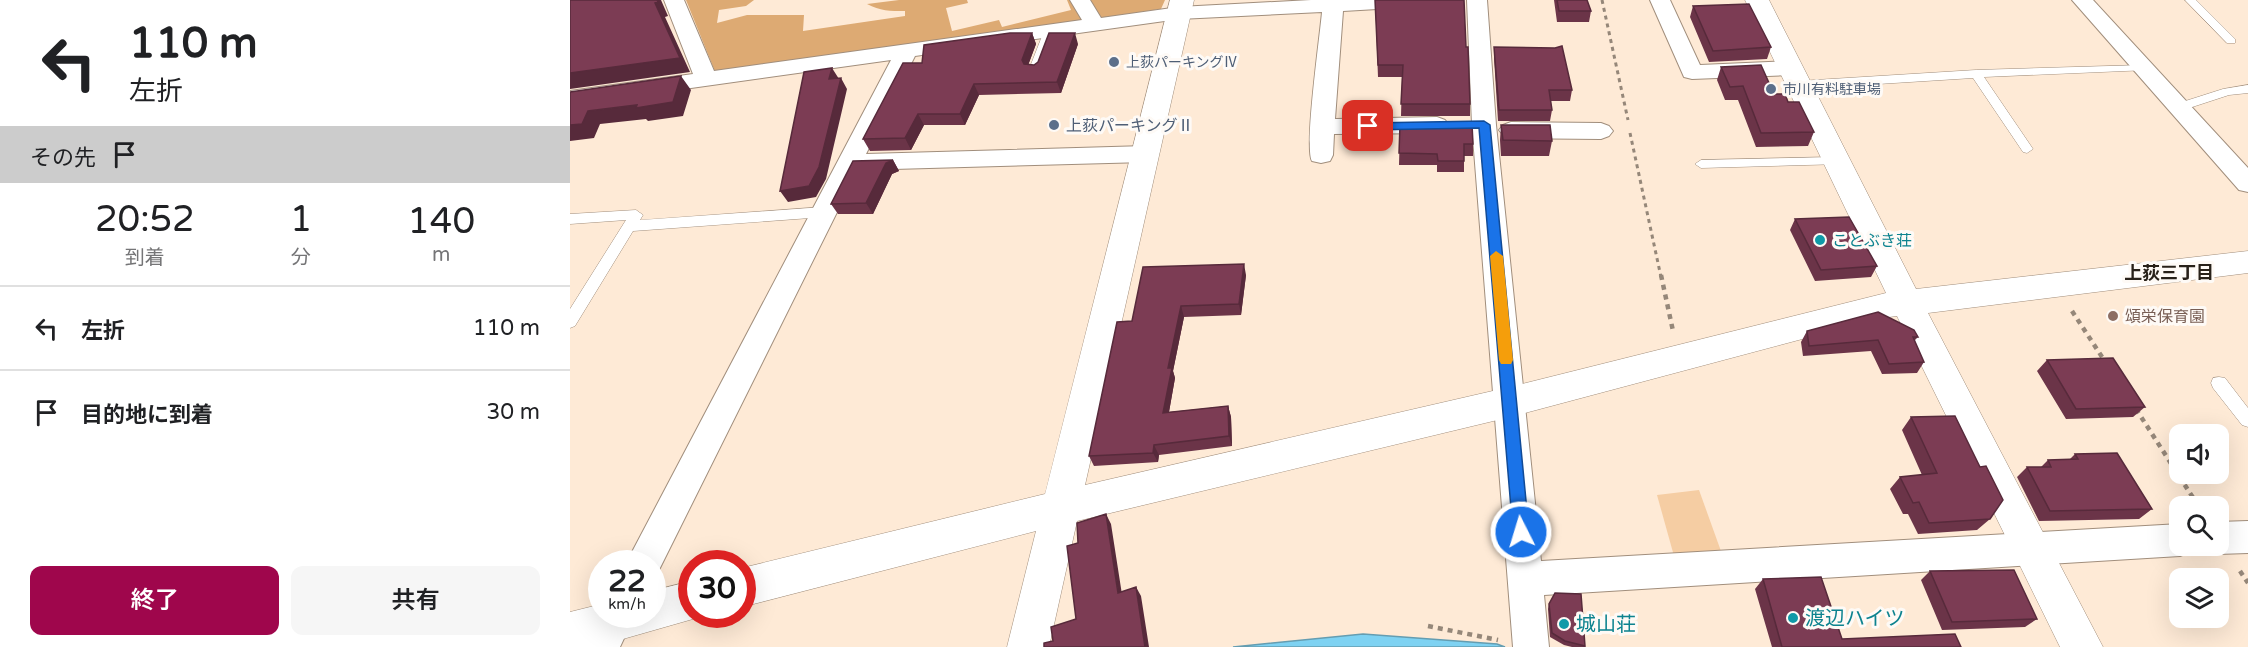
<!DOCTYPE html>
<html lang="ja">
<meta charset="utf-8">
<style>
:root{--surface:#fff;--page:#f6f6f6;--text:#202124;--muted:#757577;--line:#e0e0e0;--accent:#9f064c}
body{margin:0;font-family:"Varela Round","Noto Sans JP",sans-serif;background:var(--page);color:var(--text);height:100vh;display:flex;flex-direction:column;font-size:22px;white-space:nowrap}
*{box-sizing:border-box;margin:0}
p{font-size:20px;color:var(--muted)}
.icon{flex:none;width:33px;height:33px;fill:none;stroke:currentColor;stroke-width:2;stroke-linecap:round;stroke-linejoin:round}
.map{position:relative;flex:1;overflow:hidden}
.panel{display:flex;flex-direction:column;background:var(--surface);width:570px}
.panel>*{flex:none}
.guide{background:#fff;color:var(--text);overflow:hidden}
.fabs{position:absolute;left:1599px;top:424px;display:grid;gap:12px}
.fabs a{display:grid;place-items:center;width:60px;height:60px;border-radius:12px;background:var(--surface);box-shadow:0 6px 24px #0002;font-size:30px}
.speed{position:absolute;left:18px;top:550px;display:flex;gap:12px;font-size:30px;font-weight:700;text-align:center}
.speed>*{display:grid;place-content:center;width:78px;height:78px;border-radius:50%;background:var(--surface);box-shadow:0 6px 24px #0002;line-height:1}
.speed small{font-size:15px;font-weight:400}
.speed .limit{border:9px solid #d22;background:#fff;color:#111}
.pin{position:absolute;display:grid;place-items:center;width:51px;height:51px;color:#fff;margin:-26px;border-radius:12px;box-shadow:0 3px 9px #0006}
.me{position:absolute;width:66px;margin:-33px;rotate:355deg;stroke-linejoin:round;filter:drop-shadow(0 0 4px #0008)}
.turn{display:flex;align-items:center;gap:21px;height:126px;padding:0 30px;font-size:27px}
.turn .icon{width:78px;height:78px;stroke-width:2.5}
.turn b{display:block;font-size:42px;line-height:51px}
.then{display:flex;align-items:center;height:57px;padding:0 30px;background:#0003;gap:12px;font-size:22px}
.eta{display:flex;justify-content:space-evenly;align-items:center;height:102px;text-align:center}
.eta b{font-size:36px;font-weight:600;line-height:42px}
.primary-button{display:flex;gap:12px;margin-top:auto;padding:12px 30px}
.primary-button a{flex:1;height:69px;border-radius:12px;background:var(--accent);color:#fff;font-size:24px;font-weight:600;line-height:69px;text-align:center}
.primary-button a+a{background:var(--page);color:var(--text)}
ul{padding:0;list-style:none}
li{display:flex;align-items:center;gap:18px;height:84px;padding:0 30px;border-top:2px solid var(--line)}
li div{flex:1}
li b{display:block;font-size:22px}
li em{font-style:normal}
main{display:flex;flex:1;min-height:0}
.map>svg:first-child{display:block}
.green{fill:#f5cda3}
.forest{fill:#ddaa73}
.water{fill:#7ed2f2;stroke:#649db1;stroke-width:1.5}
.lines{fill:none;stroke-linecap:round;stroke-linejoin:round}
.lane-casing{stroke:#a18e7c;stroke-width:1}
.street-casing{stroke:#a18e7c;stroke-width:2}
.secondary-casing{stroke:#a18e7c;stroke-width:1}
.path-far1{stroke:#958779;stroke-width:3;stroke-dasharray:4 4;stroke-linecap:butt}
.path{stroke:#958779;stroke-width:4.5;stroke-dasharray:5 5;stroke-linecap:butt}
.lane{fill:#fff;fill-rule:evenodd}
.street{fill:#fff;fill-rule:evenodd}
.secondary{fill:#fff;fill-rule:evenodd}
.wall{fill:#6b3448}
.shaded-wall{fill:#572a3b}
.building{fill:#7c3c54;stroke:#572a3b;stroke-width:1.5}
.route{fill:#1a73e8;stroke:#114b97;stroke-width:1.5}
.slow{fill:#f59e0b}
.service-dot{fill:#5c6f8a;stroke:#fefaf6;stroke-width:2}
.culture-dot{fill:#0f9aa8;stroke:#fefaf6;stroke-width:2}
.education-dot{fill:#8d6e63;stroke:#fefaf6;stroke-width:2}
.labels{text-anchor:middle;stroke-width:6;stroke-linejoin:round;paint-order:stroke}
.far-service-label{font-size:14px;fill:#4e5e75;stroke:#fefaf6;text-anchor:start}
.service-label{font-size:16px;fill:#4e5e75;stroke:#fefaf6;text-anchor:start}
.culture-label{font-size:16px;fill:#0d838f;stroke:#fefaf6;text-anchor:start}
.education-label{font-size:16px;fill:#785e54;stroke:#fefaf6;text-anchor:start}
.neighbourhood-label{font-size:18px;font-weight:bold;fill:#282119;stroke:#fefaf6}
.near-culture-label{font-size:20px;fill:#0d838f;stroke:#fefaf6;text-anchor:start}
</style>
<main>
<section class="panel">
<div class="guide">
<div class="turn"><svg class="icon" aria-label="left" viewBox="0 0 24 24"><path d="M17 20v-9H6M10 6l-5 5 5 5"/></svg><div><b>110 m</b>左折</div></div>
<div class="then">その先<svg class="icon" aria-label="arrive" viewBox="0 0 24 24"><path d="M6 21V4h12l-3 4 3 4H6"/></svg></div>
</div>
<div class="eta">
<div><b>20:52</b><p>到着</p></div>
<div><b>1</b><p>分</p></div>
<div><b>140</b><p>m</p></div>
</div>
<ul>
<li><svg class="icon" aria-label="left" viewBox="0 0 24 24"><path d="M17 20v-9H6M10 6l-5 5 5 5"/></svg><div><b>左折</b></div><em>110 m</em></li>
<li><svg class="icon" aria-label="arrive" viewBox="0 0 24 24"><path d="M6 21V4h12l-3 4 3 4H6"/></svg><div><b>目的地に到着</b></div><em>30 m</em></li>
</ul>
<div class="primary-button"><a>終了</a><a>共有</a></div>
</section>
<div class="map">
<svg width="1678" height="647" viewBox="0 0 1678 647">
<rect width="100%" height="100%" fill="#feead6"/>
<path class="green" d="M1129,490L1152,554L1104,556L1087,495Z"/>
<path class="forest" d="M116,0H184L176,6L149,10L147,23L177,15H234L233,31L335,16V11C320,11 310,11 297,4L329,0H397L398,3L376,8L382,31L429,20L432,27L501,10L497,0H595L591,9L146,74Z"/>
<path class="water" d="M793,634L927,644L935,647H663Z"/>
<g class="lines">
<defs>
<path id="lane" d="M1615,0H1626L1665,39V43H1657Z
M480,28L486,31L470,72L468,74H460L458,72L474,31Z
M1574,65L1578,66V70L1414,77L1463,149L1457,153L1453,152L1403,78L1229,89L1223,85L1229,81L1406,70Z
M1678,85V93L1659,95L1610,111L1604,107L1606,104L1653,89Z
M1267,157L1273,161L1272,164L1131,168L1125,164L1131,160Z
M254,207L261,212L254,217L63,231L5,326L0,328V309L56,220L0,224V214L66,210L73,215L70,220Z
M1649,377L1655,378L1678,408V427L1672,425L1643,388L1641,383L1643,378Z"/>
<path id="street" d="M94,0H114L144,71L512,20L500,0H520L531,18L609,7L741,0H869L866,4L859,6L773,11L765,119L867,117L875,120L879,125L875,130L867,133L764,134L763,155L760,161L751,163L742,161C734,148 750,36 752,12L609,19L345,56L296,154L576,146L585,148L588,154L585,160L576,162L288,170L86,576L82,577V564H57L62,552L321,60L0,105V91L123,74Z
M897,0H917L926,125L971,561L1610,524V546H1624L1622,551L1610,556L974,595L979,647H943L902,125Z
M1080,0H1100L1130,65L1220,61L1228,63L1231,68L1228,73L1220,75L1122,79L1114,77Z
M1502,0H1523L1678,168V192L1669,190Z
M941,122L1031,123L1039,126L1043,131L1039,136L1031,139L941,138L933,135L929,130L933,125Z
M1678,521V553L1648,554L1636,549L1635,546H1648V522Z
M32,608V615H65L50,647H12Z"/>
<path id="secondary" d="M600,0H624L515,485L940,387L1316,293L1175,0H1199L1346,289L1678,251V273L1358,313L1533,647H1490L1327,316L1311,318L940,417L507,521L479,647H437L466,531L172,607V568L475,494Z
M122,581V615H137L25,647H0V612L32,604V615H82V591Z"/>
</defs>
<use href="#lane" class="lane-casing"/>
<use href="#street" class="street-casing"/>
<use href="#secondary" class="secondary-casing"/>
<path class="path-far1" d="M1032,0L1058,120
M1060,133L1091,277"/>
<path class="path" d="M1091,275L1103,331
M1502,311L1534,360
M1566,409L1629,507
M1670,571L1678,583
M858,626L928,640"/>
<use href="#lane" class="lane"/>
<use href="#street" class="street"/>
<use href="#secondary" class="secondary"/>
</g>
<path class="wall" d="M805,0L896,47L900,104V116H831L832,77H808Z
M984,0H1017L1021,11L1019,22H987Z
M1123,6L1201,47L1197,59L1139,62L1120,17Z
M462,33L466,44L458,65H464L508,44L491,93L409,95L395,125H354L341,150L300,151L293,139L352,63Z
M924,47L1002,90L1000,101H980L982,110L980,121H928L924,58Z
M1151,67L1218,102L1244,132L1238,146L1186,147L1168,100H1155L1147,80Z
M830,125L903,144V156H894V172H867V165H829Z
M931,125L982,141L979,156H931L930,140Z
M323,160L329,171L322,174L303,214H268L261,204Z
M1225,219L1307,266L1301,277L1245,281L1220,230Z
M676,275L671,315L614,317L603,371L605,378L599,412L658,406L661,417L662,446L589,455L588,462L524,466L519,456L562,321Z
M1237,331L1348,337L1344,341L1354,362L1347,373L1312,374L1301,351L1233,356L1231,342Z
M1477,360L1575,407L1563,417L1496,419L1467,371Z
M1341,417L1420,519L1407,530L1348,534L1338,514H1333L1320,489L1330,477L1352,475L1332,430Z
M1505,454L1582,509L1569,519L1469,521L1447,477L1457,467H1471L1478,460H1499Z
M1360,571L1467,619L1455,627L1372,630L1351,580Z
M1193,579L1272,639L1391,647H1202L1185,589Z
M979,604L1015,646V647H1002L994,645L980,637L978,609Z"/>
<path class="shaded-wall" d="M87,0H91L98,16L95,17L120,72L0,89V73L85,3Z
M462,33L466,44L456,71L452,60Z
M505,33L508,44L491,93L487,82Z
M262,68L269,79H259Z
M111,76L121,90L113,116L78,121L76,119L30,124L24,138L0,141V125L18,111L67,105Z
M271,78L277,89L256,179L246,197L218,202L210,191Z
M404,84L409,95L395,125L390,114Z
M348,114L354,125L341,150L335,138Z
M323,160L329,171L322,174L303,214L296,203L316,163Z
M674,264L676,275L671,315L669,304Z
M611,306L614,317L603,371L605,378L597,423L593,413L598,368Z
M658,406L661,417L662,446L659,436Z
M584,445L589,455L588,462L583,453Z
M536,514L541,524L553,601L548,593Z
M566,587L571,596L579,647H575Z"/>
<path class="building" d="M0,0H87L88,2L85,3L110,58L0,73Z
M805,0H894L896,47H898L900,104H831L833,65H808Z
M987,0H1017L1021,11H989Z
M1179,4L1201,47L1143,51L1123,6Z
M440,33H462L452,60L454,64L464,65L468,62L479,33H505L487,82L404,84L390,114H348L335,138L293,139L333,63H352L354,45Z
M992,46L1002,90H979L982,110H929L924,47L985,48Z
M1191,65L1204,94H1215L1218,102H1229L1244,132L1191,133L1173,86L1160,87L1151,67Z
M262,68L259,79L271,78L249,167L239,186L210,191L234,72Z
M111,76L103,102L66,108L67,105L18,111L12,124L0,125V92Z
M902,124L903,144H894V161H868L867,154L829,153L830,125Z
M931,125H980L982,141L933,140Z
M323,160L316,163L296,203L261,204L283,161Z
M1279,217L1307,266L1251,270L1225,219Z
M674,264L669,304L611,306L598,368H602L593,413L658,406L659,436L584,445L583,453L519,456L547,322L562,321L573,267Z
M1308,312L1344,330L1348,337H1343L1354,362L1319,364L1308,340L1239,346L1237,331Z
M1543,358L1575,407L1506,409L1477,360Z
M1385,416L1410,467L1416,466L1433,500L1420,519L1359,523L1349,502L1343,503L1330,477L1367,473L1341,417Z
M1547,453L1582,509L1480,511L1457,467H1481L1478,460L1508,459L1505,454Z
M536,514L548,593L566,587L575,647H474V643L483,641L481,627L506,619L497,546L508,543L507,523Z
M1444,570L1467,619L1382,622L1360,571Z
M1251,577L1272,639L1385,634L1391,647H1212L1193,579Z
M985,593L1011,594L1015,646L995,641L982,633L979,604Z"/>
<path class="route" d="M914,121L920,125L959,532L957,538L951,540L945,538L943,532L909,128L798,130L793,126L798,123Z"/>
<path class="slow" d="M926,251L933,256L943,360L941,364H931L929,360L920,256Z"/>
<g class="service-dot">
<circle cx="544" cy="62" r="6"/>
<circle cx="1201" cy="89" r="6"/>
<circle cx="484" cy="125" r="6"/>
</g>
<g class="culture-dot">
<circle cx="1250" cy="240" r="6"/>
<circle cx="1223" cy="618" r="6"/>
<circle cx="994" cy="624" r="6"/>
</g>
<circle class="education-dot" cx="1543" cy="316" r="6"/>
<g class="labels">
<g class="far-service-label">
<text x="556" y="67">上荻パーキングⅣ</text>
<text x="1213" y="94">市川有料駐車場</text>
</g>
<g class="service-label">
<text x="496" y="131">上荻パーキングⅡ</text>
</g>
<g class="culture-label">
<text x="1262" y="246">ことぶき荘</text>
</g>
<g class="education-label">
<text x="1555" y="322">頌栄保育園</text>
</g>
<g class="neighbourhood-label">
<text x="1599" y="279">上荻三丁目</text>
</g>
<g class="near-culture-label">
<text x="1235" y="625">渡辺ハイツ</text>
<text x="1006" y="631">城山荘</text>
</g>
</g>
</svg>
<div class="fabs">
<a><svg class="icon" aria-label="sound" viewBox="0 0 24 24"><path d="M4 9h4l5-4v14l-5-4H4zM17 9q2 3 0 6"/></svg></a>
<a><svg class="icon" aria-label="search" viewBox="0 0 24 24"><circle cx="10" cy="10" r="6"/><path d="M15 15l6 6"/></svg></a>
<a><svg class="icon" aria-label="layers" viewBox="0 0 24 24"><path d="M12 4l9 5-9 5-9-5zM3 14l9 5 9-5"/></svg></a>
</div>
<div class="speed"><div>22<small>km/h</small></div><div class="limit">30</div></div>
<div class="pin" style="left:798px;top:126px;background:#d93025"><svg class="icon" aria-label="arrive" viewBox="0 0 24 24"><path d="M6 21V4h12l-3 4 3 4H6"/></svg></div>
<svg class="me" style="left:951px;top:532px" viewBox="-20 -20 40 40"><circle r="17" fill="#1a73e8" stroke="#fff" stroke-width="3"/><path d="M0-11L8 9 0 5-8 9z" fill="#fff"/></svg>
</div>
</main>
